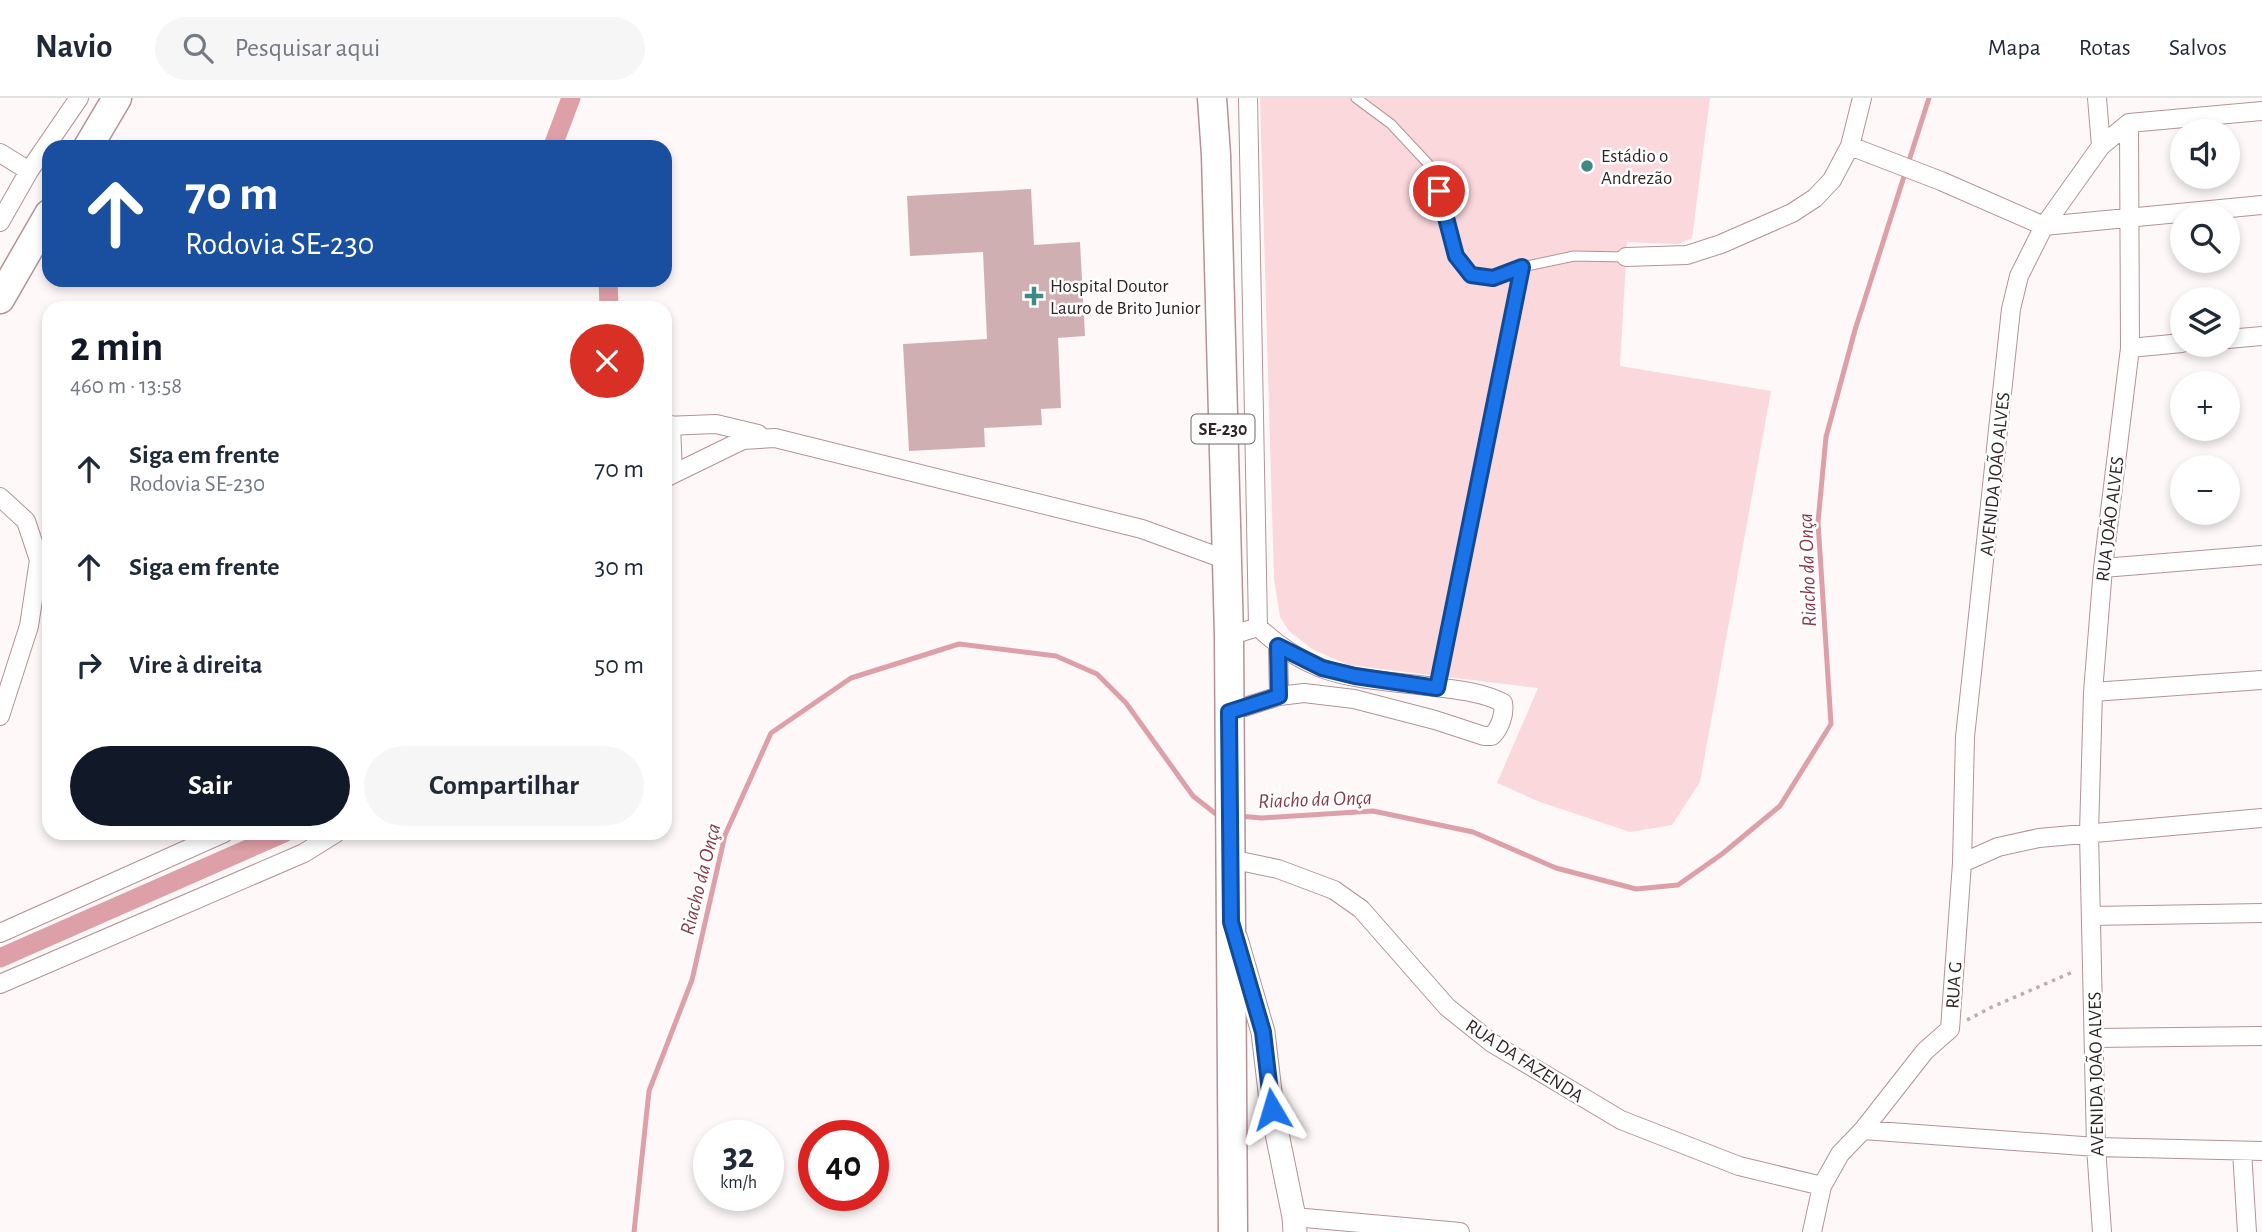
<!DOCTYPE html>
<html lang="pt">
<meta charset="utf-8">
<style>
:root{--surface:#fff;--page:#f6f6f7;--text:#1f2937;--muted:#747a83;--line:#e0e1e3;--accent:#111827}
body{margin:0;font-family:"Alegreya Sans",sans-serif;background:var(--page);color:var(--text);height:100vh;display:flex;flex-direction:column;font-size:26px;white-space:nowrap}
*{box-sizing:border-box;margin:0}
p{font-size:23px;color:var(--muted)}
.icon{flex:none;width:38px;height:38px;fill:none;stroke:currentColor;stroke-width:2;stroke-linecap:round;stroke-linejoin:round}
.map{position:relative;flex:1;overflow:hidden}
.sheet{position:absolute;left:42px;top:203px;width:630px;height:539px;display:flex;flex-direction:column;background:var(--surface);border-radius:21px;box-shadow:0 4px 10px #0003}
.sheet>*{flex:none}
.hud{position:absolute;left:42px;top:42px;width:630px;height:147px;border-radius:21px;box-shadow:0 4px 10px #0003;background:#1a4fa0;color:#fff;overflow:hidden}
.tools{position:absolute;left:2170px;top:21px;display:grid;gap:14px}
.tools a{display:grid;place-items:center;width:70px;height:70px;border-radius:50%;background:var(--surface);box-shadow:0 4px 10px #0003;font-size:35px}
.speed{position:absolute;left:693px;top:1022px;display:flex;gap:14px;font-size:35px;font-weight:700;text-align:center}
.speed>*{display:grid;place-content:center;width:91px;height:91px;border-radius:50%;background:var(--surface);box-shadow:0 4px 10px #0003;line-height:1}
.speed small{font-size:18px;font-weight:400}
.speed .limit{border:10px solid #d22;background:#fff;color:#111}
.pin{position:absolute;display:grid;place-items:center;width:60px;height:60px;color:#fff;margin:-30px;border:4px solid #fff;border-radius:50%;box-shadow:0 2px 7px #0007}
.me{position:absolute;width:77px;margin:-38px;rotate:353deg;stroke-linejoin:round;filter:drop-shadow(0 0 5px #0008)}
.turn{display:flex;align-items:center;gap:24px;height:147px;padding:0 28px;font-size:32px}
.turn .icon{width:91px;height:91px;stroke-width:2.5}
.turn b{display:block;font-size:49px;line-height:60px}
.round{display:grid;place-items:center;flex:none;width:74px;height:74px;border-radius:37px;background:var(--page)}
.summary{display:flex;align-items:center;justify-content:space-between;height:119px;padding:0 28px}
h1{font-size:42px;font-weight:700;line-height:52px;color:var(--accent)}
.action{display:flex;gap:14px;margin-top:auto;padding:14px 28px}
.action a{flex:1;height:80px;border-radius:42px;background:var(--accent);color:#fff;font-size:28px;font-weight:700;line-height:80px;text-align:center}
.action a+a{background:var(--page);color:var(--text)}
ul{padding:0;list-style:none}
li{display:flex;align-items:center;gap:21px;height:98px;padding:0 28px}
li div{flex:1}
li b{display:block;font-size:26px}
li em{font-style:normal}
header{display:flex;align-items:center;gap:42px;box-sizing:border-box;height:98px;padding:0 35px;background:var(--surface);border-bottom:2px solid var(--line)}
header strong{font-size:33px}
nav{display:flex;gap:38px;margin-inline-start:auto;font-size:24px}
.search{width:490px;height:63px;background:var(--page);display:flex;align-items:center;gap:18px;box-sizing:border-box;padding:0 24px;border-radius:38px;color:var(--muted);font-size:26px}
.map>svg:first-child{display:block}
.green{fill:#fad8dc}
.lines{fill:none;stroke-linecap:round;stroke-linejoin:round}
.stream{stroke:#dea0a8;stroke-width:5}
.canal{stroke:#dea0a8;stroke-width:19}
.building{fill:#d0afb3}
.service-casing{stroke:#b39397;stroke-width:11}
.minor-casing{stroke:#b39397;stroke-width:20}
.tertiary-casing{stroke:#b39397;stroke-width:25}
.primary-casing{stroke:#b39397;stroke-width:31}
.path{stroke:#b9b0b0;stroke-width:3.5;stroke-dasharray:3.5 5;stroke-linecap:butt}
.service{stroke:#fff;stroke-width:9}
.minor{stroke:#fff;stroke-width:18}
.tertiary{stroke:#fff;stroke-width:23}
.primary{stroke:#fff;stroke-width:28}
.route-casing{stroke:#114b97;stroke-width:18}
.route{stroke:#1a73e8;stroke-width:12}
.poi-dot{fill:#418984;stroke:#fff;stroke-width:2.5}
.labels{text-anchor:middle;stroke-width:5;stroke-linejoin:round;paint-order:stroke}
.shield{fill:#fff;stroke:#706668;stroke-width:2}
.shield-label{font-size:18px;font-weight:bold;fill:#322527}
.poi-label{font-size:19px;fill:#322527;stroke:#fff;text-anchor:start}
.street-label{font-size:19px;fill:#322527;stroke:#fff}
.water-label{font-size:21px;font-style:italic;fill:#873b4a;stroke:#fff}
</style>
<header>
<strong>Navio</strong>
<div class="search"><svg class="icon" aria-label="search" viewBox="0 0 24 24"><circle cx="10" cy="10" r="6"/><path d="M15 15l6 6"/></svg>Pesquisar aqui</div>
<nav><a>Mapa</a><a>Rotas</a><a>Salvos</a></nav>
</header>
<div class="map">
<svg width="2262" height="1134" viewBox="0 0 2262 1134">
<rect width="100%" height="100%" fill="#fff8f8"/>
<path class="green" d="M1260,0H1710L1692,140L1678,146L1627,144L1620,268L1771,293L1700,684L1672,727L1630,734L1540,704L1497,685L1538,590L1348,567L1312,551L1289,533L1280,519L1274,481Z"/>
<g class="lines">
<path class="stream" d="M1238,718L1262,720L1373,713L1473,734L1556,770L1636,791L1678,787L1722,756L1780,708L1831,626L1818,424L1826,339L1855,232L1929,0
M634,1134L649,993L692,882L725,737L771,635L851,580L959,546L1056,558L1097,576L1126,605L1193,698L1216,716L1221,717"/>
<path class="canal" d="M556,49L554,45L571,0
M608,182L609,210
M0,860L284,735"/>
</g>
<path class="building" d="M1031,91L1034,147L1080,144L1085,238L1058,240L1061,310L1041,311L1042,327L984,330L985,349L909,353L903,246L987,241L983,154L910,158L907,98Z"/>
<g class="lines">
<defs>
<path id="service" d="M1356,0L1391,26L1433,71L1456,158L1471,177L1493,180L1522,169L1574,158L1626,159
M1437,590L1522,169"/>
<path id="minor" d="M1248,0L1258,529
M2097,0L2101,48
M2129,25L2262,13
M1850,48L1941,83L2044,128L2262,107
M0,55L29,73
M0,124L29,73L79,0
M1626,159L1687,157L1721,146L1792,115L1815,100L1832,82L1850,48L1862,0
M2228,241L2262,238
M2130,250L2182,245
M671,327L673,376
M665,328L716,326L758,336
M665,380L743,342L775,340L1142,431L1227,462
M0,399L26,423L39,462L29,528L0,618
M2103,470L2262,457
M1278,548L1279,598
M2093,594L2262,582
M1229,614L1279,598L1304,595L1354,601L1435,622L1484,638H1492C1500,630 1505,616 1503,605C1483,594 1457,592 1435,589C1399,584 1355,583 1321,570C1298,561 1276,546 1258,529L1229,538
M1230,761L1278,771L1334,792L1361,811L1447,909L1492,945L1621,1022L1739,1068L1822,1088
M1962,765L1965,639L2011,211L2019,178L2044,128L2101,48L2129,25
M2091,818L2262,815
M0,835L224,735
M0,886L304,755L336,735
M2095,940L2262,938
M1863,1032L2096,1049L2262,1053
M2242,1053L2247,1134
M1294,1119L1460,1134
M1812,1134L1822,1088L1840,1056L1863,1032L1925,953L1950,931L1962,765L1998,749L2039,740L2262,720
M2102,1134L2096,1049L2089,735L2093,594L2103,470L2130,250L2129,25"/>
<path id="tertiary" d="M1236,841L1263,934L1272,1011L1294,1119L1295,1134"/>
<path id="primary" d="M1212,0L1216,57L1229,538L1233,1134
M88,49L117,0
M0,201L49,116"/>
</defs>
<use href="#service" class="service-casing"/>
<use href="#minor" class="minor-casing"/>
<use href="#tertiary" class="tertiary-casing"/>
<use href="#primary" class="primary-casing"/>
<path class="path" d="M1967,922L1992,909L2075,873"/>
<use href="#service" class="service"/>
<use href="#minor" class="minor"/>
<use href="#tertiary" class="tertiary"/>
<use href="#primary" class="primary"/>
</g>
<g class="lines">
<defs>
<path id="route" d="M1272,1011L1263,934L1231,824L1229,614L1279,598L1278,548L1322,570L1355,578L1437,590L1522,169L1493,180L1471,177L1456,158L1439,93"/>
</defs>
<use href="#route" class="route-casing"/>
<use href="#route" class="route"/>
</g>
<g class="poi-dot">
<circle cx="1587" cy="68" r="7"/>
<path d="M1030.5 187.5h7v7h7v7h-7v7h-7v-7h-7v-7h7z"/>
</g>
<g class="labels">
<rect class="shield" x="1191.5" y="316.5" width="63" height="29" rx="5"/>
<g class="shield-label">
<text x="1223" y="337">SE-230</text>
</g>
<g class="poi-label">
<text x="1601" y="64">Estádio o<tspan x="1601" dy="22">Andrezão</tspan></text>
<text x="1050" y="194">Hospital Doutor<tspan x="1050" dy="22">Lauro de Brito Junior</tspan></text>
</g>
<g class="street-label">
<text transform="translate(1994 376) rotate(-84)" y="7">AVENIDA JOÃO ALVES</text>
<text transform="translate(2109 421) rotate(-83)" y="7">RUA JOÃO ALVES</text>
<text transform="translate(1953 887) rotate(-86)" y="7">RUA G</text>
<text transform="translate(1525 962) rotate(33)" y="7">RUA DA FAZENDA</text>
<text transform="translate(2095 976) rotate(-91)" y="7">AVENIDA JOÃO ALVES</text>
</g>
<g class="water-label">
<text transform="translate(1807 472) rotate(-92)" y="7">Riacho da Onça</text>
<text transform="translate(1315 701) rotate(-2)" y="7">Riacho da Onça</text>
<text transform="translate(700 781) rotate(-76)" y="7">Riacho da Onça</text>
</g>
</g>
</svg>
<div class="tools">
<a><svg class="icon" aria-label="sound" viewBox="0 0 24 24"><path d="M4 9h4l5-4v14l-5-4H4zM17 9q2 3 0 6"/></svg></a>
<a><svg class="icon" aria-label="search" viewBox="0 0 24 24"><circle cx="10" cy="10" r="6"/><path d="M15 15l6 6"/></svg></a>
<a><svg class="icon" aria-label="layers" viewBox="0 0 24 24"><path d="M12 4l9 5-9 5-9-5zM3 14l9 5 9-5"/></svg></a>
<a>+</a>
<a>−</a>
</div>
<div class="speed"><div>32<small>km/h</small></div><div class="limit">40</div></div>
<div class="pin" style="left:1439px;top:93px;background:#d93025"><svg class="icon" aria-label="arrive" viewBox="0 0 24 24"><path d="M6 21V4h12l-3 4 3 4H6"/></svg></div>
<svg class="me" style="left:1272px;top:1011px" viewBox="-20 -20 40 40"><path d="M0-17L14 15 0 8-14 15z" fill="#1a73e8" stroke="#fff" stroke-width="4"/></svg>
<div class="hud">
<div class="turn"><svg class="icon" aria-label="ahead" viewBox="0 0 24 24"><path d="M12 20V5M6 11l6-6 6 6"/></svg><div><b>70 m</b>Rodovia SE-230</div></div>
</div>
<section class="sheet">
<div class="summary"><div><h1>2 min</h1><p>460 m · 13:58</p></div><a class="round" style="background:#d93025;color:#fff"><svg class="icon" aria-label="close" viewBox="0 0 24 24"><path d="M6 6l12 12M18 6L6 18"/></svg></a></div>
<ul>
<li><svg class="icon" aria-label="ahead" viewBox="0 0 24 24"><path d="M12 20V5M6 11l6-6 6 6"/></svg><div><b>Siga em frente</b><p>Rodovia SE-230</p></div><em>70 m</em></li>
<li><svg class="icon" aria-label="ahead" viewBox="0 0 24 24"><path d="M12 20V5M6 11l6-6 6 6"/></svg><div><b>Siga em frente</b></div><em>30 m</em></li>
<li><svg class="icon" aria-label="right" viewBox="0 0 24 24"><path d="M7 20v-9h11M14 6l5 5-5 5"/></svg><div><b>Vire à direita</b></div><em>50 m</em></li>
</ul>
<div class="action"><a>Sair</a><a>Compartilhar</a></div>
</section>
</div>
